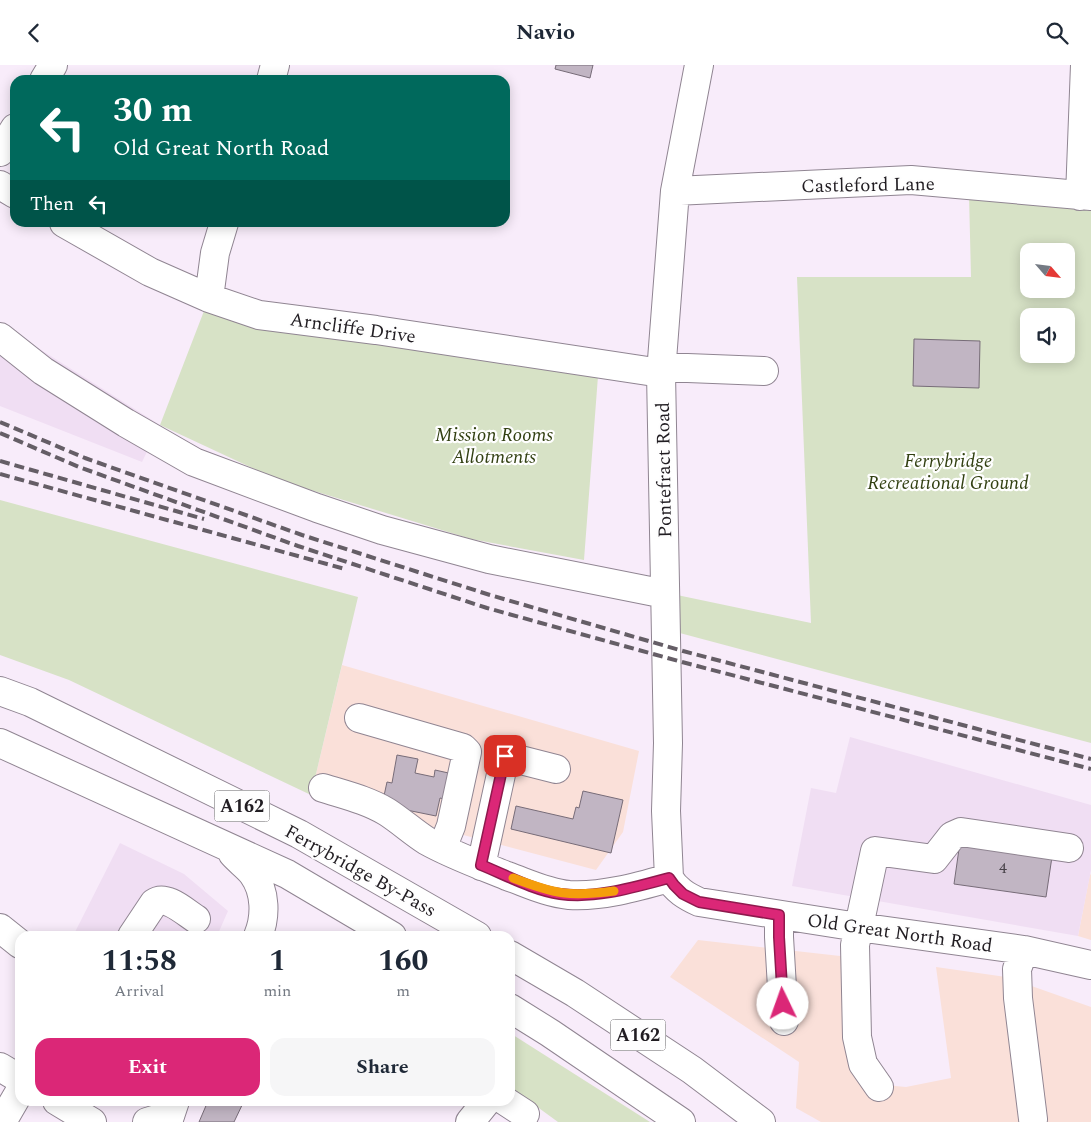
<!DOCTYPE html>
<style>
:root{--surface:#fff;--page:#f6f6f7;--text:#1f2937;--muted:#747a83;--accent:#db2777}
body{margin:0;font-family:Spectral,serif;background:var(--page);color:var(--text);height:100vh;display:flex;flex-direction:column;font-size:19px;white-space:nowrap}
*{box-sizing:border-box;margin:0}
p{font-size:16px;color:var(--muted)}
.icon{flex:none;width:28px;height:28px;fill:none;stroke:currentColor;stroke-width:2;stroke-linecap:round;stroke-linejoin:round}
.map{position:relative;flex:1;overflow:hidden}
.sheet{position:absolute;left:15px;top:866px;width:500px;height:175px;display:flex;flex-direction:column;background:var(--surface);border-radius:15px;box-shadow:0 2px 12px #0003}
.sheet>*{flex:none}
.guide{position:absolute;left:10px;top:10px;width:500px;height:152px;border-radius:15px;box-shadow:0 2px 12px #0003;background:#00695c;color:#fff;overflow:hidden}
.needle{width:32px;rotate:118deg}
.controls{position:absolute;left:1020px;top:178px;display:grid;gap:10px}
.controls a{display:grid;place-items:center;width:55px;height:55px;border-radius:10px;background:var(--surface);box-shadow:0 2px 12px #0003;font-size:25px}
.pin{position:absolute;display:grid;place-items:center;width:42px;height:42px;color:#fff;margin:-21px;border-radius:10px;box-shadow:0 2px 8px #0006}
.me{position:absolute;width:55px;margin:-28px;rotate:357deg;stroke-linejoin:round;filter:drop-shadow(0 0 4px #0008)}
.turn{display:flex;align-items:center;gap:18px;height:105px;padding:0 20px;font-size:22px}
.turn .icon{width:65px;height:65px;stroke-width:2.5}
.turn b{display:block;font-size:35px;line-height:42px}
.then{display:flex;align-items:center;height:48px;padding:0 20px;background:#0003;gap:10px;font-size:19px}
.eta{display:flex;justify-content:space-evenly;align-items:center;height:85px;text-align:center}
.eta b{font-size:30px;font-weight:700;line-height:35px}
.button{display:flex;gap:10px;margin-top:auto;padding:10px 20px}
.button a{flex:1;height:58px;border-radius:15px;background:var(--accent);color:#fff;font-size:20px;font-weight:700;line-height:58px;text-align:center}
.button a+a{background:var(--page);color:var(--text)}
header{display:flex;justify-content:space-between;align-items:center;height:65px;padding:0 20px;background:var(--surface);font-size:22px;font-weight:700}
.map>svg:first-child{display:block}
.commercial{fill:#fae0d9}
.built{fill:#f0def3}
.green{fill:#d7e2c6;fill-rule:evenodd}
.building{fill:#c1b5c3;stroke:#776c78}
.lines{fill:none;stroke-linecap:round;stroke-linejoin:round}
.minor-casing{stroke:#908592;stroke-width:30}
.major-casing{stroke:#908592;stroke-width:30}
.minor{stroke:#fff;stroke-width:28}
.major{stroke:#fff;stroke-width:28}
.rail{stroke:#655e66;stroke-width:4;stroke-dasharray:10 5;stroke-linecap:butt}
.route-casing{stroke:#8e194d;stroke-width:12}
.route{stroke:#db2777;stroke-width:9}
.slow{stroke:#f59e0b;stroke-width:9}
.labels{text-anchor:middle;stroke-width:4.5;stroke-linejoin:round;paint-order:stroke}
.number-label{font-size:16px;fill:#49434a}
.shield{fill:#fefefe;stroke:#636064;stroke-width:1}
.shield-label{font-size:18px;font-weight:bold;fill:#211d22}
.street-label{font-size:19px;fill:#211d22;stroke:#fefefe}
.park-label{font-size:19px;font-style:italic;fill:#324012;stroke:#fefefe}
</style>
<header><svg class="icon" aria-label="back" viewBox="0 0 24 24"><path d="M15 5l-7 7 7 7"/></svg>Navio<svg class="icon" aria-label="search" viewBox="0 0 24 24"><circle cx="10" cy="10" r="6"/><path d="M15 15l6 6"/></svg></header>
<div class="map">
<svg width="1091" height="1057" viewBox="0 0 1091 1057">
<rect width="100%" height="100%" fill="#f8ecfa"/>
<path class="commercial" d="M342,600L639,686L623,767L596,805L311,730Z
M1090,809L1091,810V875L1078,871Z
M698,875L867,894L869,978L876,999L887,1016L895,1021L906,1022L951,1013L936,902L1006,912L1091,942V1057H821L796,1043L799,997L670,912Z"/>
<path class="built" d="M0,259L160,360L142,397L0,341Z
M850,672L1091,740V805L1078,871L792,821L811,723L836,728Z
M120,778L184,809L228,846L217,871H73Z"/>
<path class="green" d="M969,130L1091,143V678L676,567L677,530L811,558L797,212H971ZM1029,186H1066V224H1029ZM1029,251H1066V289H1029Z
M209,233L599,298L584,495L471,474L278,415L160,360Z
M0,435L358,532L311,730L69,615L0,590Z
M510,968L650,1057H558L510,1022Z"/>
<path class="building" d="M556,0H593L590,13L555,4Z
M914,274L980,276L979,323L913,321Z
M397,690L418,694L415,708L434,712L435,705L453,709L448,735L440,733L436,751L382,740L387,717L392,718Z
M583,726L623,735L611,788L511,764L516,741L573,754L576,742L579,743Z
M960,777L1053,785L1046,832L954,819Z
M208,1036H244L234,1057H199Z"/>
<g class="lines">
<defs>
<path id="minor" d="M699,0L675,126L661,308L668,678L666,746L669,813C676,825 686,831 699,837L858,862L1024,885L1091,900
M44,15L53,0
M271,15L275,0
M0,87L15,63
M0,120L15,129
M675,126L911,115L1091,131
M1080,131L1085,0
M64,158L150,207L209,233L259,250L376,265L661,308
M209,233L215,188L224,158
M0,272L43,306L126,358L194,397L317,443L382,465L489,494L665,529
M662,302L764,306
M359,653L463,683L467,687L451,761L447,771L439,782
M323,723C345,730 367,735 387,747C401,756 414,768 427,776C452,790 480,800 507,811C527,818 547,828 569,830C602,832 637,822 669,813
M481,801L505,691L556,704
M779,850V872L784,956
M0,863L20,879
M132,871L154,838C166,829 185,847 196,854
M1024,885L1017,904L1018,933L1033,1054
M0,1002L20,1014
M879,1022L863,999L857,972L855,880L875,786L934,794L952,771L961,767L1069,783
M57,1036L92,1057
M505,1036L525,1049
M2,1057L20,1026
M147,1057L170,1050
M470,1057L487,1036"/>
<path id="major" d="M0,626L30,637L299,769L477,871
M0,678L287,809L392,871
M233,789C239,796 248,802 253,809C266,827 266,852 258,871
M510,890L575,928L692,1005L761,1057
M510,943L550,968L681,1057
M168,1057L175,1036"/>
</defs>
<use href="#minor" class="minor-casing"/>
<use href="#major" class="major-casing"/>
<use href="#minor" class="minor"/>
<use href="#major" class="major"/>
<path class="rail" d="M0,357L85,393L302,470L490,530L683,586L1091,694
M0,368L79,402L298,481L487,543L682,597L1091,704
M0,396L204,454
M0,409L345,504"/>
</g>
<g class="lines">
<defs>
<path id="route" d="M505,691L481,800C506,810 533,825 560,829C596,834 635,822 669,813L674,820L683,829L699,837L779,850V872L783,939"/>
</defs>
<use href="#route" class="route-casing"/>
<use href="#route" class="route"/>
<path class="slow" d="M513,813C555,829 569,832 614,826"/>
</g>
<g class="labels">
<g class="number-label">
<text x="1003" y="808">4</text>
</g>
<g class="shield">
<rect x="214.5" y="725.5" width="55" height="31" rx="4"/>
<rect x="610.5" y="954.5" width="55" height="31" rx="4"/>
</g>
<g class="shield-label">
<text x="242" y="747">A162</text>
<text x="638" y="976">A162</text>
</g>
<g class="street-label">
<text transform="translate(868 119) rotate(-1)" y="7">Castleford Lane</text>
<text transform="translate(353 262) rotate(8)" y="7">Arncliffe Drive</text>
<text transform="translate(663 405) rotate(-91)" y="7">Pontefract Road</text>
<text transform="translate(361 805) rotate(29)" y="7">Ferrybridge By-Pass</text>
<text transform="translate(900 867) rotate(8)" y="7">Old Great North Road</text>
</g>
<g class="park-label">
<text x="494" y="376">Mission Rooms<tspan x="494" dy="22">Allotments</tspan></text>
<text x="948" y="402">Ferrybridge<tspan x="948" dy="22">Recreational Ground</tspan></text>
</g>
</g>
</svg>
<div class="controls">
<a><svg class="needle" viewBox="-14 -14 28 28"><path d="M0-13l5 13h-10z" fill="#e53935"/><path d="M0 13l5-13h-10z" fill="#747a83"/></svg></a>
<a><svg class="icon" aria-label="sound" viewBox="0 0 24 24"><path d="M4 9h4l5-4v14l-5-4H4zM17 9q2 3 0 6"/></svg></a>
</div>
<div class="pin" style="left:505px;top:691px;background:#d93025"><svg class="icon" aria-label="arrive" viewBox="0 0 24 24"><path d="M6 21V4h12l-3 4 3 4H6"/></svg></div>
<svg class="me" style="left:783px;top:939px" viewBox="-20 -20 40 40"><circle r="19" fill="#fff"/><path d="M0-13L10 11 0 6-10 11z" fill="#db2777"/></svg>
<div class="guide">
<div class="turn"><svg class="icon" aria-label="left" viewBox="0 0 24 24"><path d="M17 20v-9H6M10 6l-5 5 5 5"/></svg><div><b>30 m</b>Old Great North Road</div></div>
<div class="then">Then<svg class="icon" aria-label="left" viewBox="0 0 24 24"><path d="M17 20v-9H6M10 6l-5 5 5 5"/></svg></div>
</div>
<section class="sheet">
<div class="eta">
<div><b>11:58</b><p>Arrival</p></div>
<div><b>1</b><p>min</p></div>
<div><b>160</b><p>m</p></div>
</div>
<div class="button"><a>Exit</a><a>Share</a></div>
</section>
</div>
